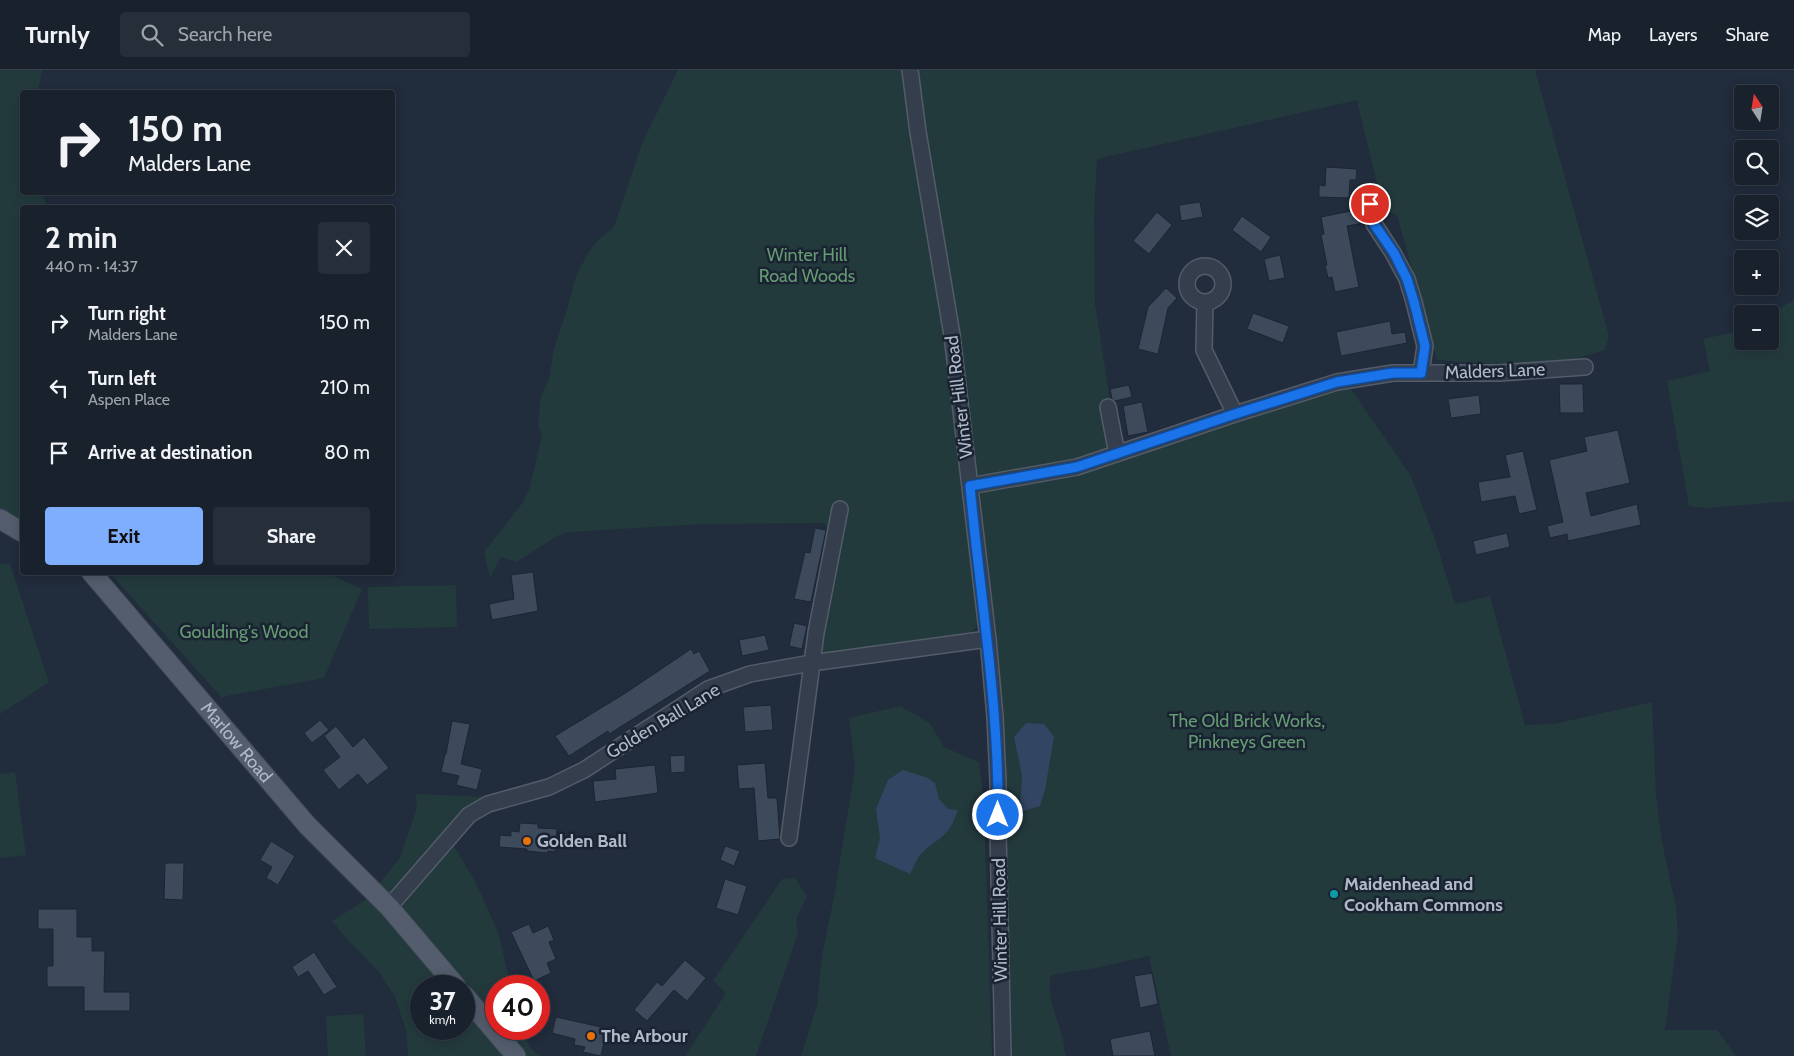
<!DOCTYPE html>
<meta charset="utf-8">
<style>
:root{--surface:#19212d;--page:#262e39;--text:#f1f3f6;--muted:#9fa3aa;--line:#373e49;--accent:#7faefe}
body{margin:0;font-family:Cabin,sans-serif;background:var(--page);color:var(--text);height:100vh;display:flex;flex-direction:column;font-size:19px;white-space:nowrap}
*{box-sizing:border-box;margin:0}
p{font-size:16px;color:var(--muted)}
.icon{flex:none;width:28px;height:28px;fill:none;stroke:currentColor;stroke-width:2;stroke-linecap:round;stroke-linejoin:round}
.map{position:relative;flex:1;overflow:hidden}
.side{position:absolute;left:20px;top:135px;width:375px;height:370px;display:flex;flex-direction:column;background:var(--surface);border-radius:5px;box-shadow:0 2px 12px #0003,0 0 0 1px var(--line)}
.side>*{flex:none}
.hud{position:absolute;left:20px;top:20px;width:375px;height:105px;border-radius:5px;box-shadow:0 2px 12px #0003,0 0 0 1px var(--line);background:#19212d;color:var(--text);overflow:hidden}
.needle{width:32px;rotate:348deg}
.fabs{position:absolute;left:1734px;top:15px;display:grid;gap:10px}
.fabs a{display:grid;place-items:center;width:45px;height:45px;border-radius:5px;background:var(--surface);box-shadow:0 2px 12px #0003,0 0 0 1px var(--line);font-size:25px}
.speed{position:absolute;left:410px;top:905px;display:flex;gap:10px;font-size:25px;font-weight:700;text-align:center}
.speed>*{display:grid;place-content:center;width:65px;height:65px;border-radius:50%;background:var(--surface);box-shadow:0 2px 12px #0003,0 0 0 1px var(--line);line-height:1}
.speed small{font-size:12px;font-weight:400}
.speed .limit{border:8px solid #d22;background:#fff;color:#111}
.pin{position:absolute;display:grid;place-items:center;width:42px;height:42px;color:#fff;margin:-21px;border:2px solid #fff;border-radius:50%;box-shadow:0 1px 5px #0007}
.me{position:absolute;width:55px;margin:-28px;rotate:0deg;stroke-linejoin:round;filter:drop-shadow(0 0 4px #0008)}
.turn{display:flex;align-items:center;gap:18px;height:105px;padding:0 25px;font-size:22px}
.turn .icon{width:65px;height:65px;stroke-width:2.5}
.turn b{display:block;font-size:35px;line-height:42px}
.round{display:grid;place-items:center;flex:none;width:52px;height:52px;border-radius:5px;background:var(--page)}
.headline{display:flex;align-items:center;justify-content:space-between;height:85px;padding:0 25px}
h1{font-size:30px;font-weight:800;line-height:38px}
.action{display:flex;gap:10px;margin-top:auto;padding:10px 25px}
.action a{flex:1;height:58px;border-radius:5px;background:var(--accent);color:#111;font-size:20px;font-weight:800;line-height:58px;text-align:center}
.action a+a{background:var(--page);color:var(--text)}
ul{padding:0;list-style:none}
li{display:flex;align-items:center;gap:15px;height:65px;padding:0 25px}
li div{flex:1}
li b{display:block;font-size:19px}
li em{font-style:normal}
header{display:flex;align-items:center;gap:30px;box-sizing:border-box;height:70px;padding:0 25px;background:var(--surface);border-bottom:1px solid var(--line)}
header strong{font-size:24px}
nav{display:flex;gap:28px;margin-inline-start:auto;font-size:18px}
.search{width:350px;height:45px;background:var(--page);display:flex;align-items:center;gap:12px;box-sizing:border-box;padding:0 18px;border-radius:5px;color:var(--muted);font-size:19px}
.map>svg:first-child{display:block}
.green{fill:#233a3d;fill-rule:evenodd}
.water{fill:#324563}
.building{fill:#3d4a5c;stroke:#1c2533}
.lines{fill:none;stroke-linecap:round;stroke-linejoin:round}
.minor-casing{stroke:#535c6a;stroke-width:18}
.major-casing{stroke:#3e4755;stroke-width:21}
.minor{stroke:#353e4c;stroke-width:15}
.major{stroke:#535d6d;stroke-width:19}
.route-casing{stroke:#114b97;stroke-width:12}
.route{stroke:#1a73e8;stroke-width:9}
.food-dot{fill:#e8710a;stroke:#1a2331;stroke-width:2}
.culture-dot{fill:#0f9aa8;stroke:#1a2331;stroke-width:2}
.labels{text-anchor:middle;stroke-width:5;stroke-linejoin:round;paint-order:stroke}
.park-label{font-size:18px;fill:#659b73;stroke:#1a2331}
.street-label{font-size:18px;fill:#b0b9c8;stroke:#1a2331}
.poi-label{font-size:18px;font-weight:bold;fill:#b0b9c8;stroke:#1a2331;text-anchor:start}
</style>
<header>
<strong>Turnly</strong>
<div class="search"><svg class="icon" aria-label="search" viewBox="0 0 24 24"><circle cx="10" cy="10" r="6"/><path d="M15 15l6 6"/></svg>Search here</div>
<nav><a>Map</a><a>Layers</a><a>Share</a></nav>
</header>
<div class="map">
<svg width="1794" height="986" viewBox="0 0 1794 986">
<rect width="100%" height="100%" fill="#212c3c"/>
<path class="green" d="M0,0H42L38,22H22V122L41,123L48,137L22,138V453L0,442Z
M678,0H1535L1609,266L1605,280L1568,291L1503,295L1437,290L1397,145L1383,139L1357,30L1097,89L1094,145L1095,234L1118,381L980,421L974,394L966,323L951,326L980,549L975,559L967,566L827,587L803,586L832,462L823,453L703,454L570,462L559,465L516,492L501,487L490,508L484,482L521,435L529,420L542,366L538,354L541,326L549,309L554,279L568,236L576,206L588,183L598,170L614,157L643,71Z
M1794,230V431L1706,438L1689,436L1667,311L1710,301L1703,269L1730,263L1742,258V271H1770V244Z
M1346,312L1411,406L1436,472L1455,534L1490,526L1525,655L1554,654L1652,632L1656,725L1662,772L1676,837L1678,864L1665,960H1717L1736,986H1171L1149,886L1096,898L1051,905C1046,927 1058,949 1063,970C1064,975 1064,981 1066,986H1009L1010,952L1005,796V707L980,440L982,437L980,423L1120,384Z
M0,494H10L49,612L0,644Z
M110,503H327L362,519L324,608L221,627Z
M456,515L457,557L369,559L368,517Z
M900,636L930,653L944,677L979,692L984,737L992,986H801L817,935L822,885L835,822L855,697L849,648Z
M15,702L26,785L0,788V704Z
M416,724L490,727L457,745L445,761L475,811L498,862L511,916H496V959H527C524,971 530,980 541,986H408L406,961L395,927L380,903L350,872L332,851L367,829L396,793L400,787L417,738ZM421,916H464V959H421Z
M795,808L807,826L796,850L798,863L756,986H685L726,923L713,911L782,809Z
M363,944L366,986H328L326,946Z"/>
<path class="water" d="M1026,653L1044,654L1054,667L1045,720L1040,736L1020,742L1022,706L1014,667Z
M903,700L928,708L935,713L939,729L948,739L958,740C948,767 945,763 925,780C918,785 914,796 910,804L875,788L880,768L876,739L888,710Z"/>
<path class="building" d="M1326,97L1357,99L1356,110H1350L1349,128L1319,127V115L1325,116Z
M1200,132L1203,147L1181,151L1179,135Z
M1361,139L1364,153L1347,156L1359,217L1335,222L1332,207L1328,208L1325,195H1327L1321,165L1324,164L1321,147Z
M1157,142L1172,155L1149,184L1133,171Z
M1242,146L1271,167L1261,182L1232,160Z
M1280,185L1285,208L1269,211L1264,189Z
M1166,218L1177,228L1168,238L1158,284L1138,279L1148,237Z
M1253,243L1289,256L1283,273L1247,259Z
M1390,251L1392,264L1405,262L1407,273L1341,286L1336,262Z
M1559,314H1583L1584,343H1560Z
M1129,315L1132,327L1115,331L1112,329L1110,319Z
M1479,325L1481,344L1451,348L1448,329Z
M1142,332L1148,362L1128,366L1123,336Z
M1618,360L1630,413L1586,423L1591,446L1637,434L1641,455L1568,471L1567,464L1550,468L1547,456L1563,452L1549,390L1587,381L1584,367Z
M1523,381L1537,440L1519,444L1515,426L1481,432L1478,412L1510,407L1505,385Z
M815,458L826,460L811,532L794,529L805,482L810,483Z
M1507,463L1510,477L1476,485L1473,471Z
M533,502L538,541L492,550L489,534L514,529L511,505Z
M794,553L807,556L802,579L789,576Z
M765,565L769,580L742,586L739,570Z
M691,579L694,584L699,581L710,601L609,664L608,661L569,686L555,666L624,624Z
M771,635L773,660L745,662L743,637Z
M320,650L329,660L312,673L304,663Z
M452,651L470,654L461,694L482,699L477,720L456,715L459,706L441,702L445,684H446Z
M336,656L353,677L364,667L389,698L367,715L358,704L339,720L323,700L340,687L324,666Z
M685,685V702L671,703L670,686Z
M765,693L768,728H777L780,769L758,771L754,718L739,719L737,695Z
M655,695L658,723L595,732L593,711L616,709L615,699Z
M520,753L538,754V758L557,759L555,782L548,781L547,783L527,781V779L499,777L500,765L511,766V761L519,762Z
M271,771L295,786L278,815L266,808L272,797L260,790Z
M725,776L740,781L734,796L720,790Z
M165,793H184L183,830L164,829Z
M725,809L747,816L738,845L716,838Z
M38,839H77V867H92V881H105L104,922H130V941H84V917H47V896H53V859H38Z
M529,854L533,863L548,856L554,870L549,872L556,889L547,893L551,903L534,911L511,862Z
M314,882L337,917L324,925L308,901L298,907L292,897Z
M685,890L706,908L687,931L674,920L647,951L634,940L657,912L662,916Z
M1152,903L1158,934L1140,938L1134,906Z
M556,947L619,961L616,974L604,972L601,986L583,982L585,977L574,975L575,969L552,963Z
M1150,961L1155,986H1113L1110,969Z"/>
<g class="lines">
<defs>
<path id="minor" d="M910,0L918,62L952,265L988,569L995,647L998,711V762L1003,986
M1370,135L1374,154L1393,183L1407,209L1414,232L1425,276L1421,303
M1187 214a18 18 0 1 1 36 0a18 18 0 1 1-36 0Z
M1205,232L1204,280L1235,344
M1108,337L1117,384
M970,416L1077,397L1235,344L1337,312L1393,303H1499L1585,297
M789,768L816,563L840,439
M389,837L469,745L488,734L549,717L584,700L708,619L750,604L811,593L988,569"/>
<g id="major">
<path d="M0,449L22,462"/>
<path id="s1" d="M91,502L307,755L389,837L456,916"/>
<path d="M464,925L516,986"/>
</g>
</defs>
<use href="#minor" class="minor-casing"/>
<use href="#major" class="major-casing"/>
<use href="#minor" class="minor"/>
<use href="#major" class="major"/>
</g>
<g class="lines">
<defs>
<path id="route" d="M998,745C999,635 980,526 970,416L1077,397L1235,344L1337,312L1393,303H1421L1425,276L1414,232L1407,209L1394,183L1374,154L1370,134"/>
</defs>
<use href="#route" class="route-casing"/>
<use href="#route" class="route"/>
</g>
<g class="food-dot">
<circle cx="527" cy="771" r="5"/>
<circle cx="591" cy="966" r="5"/>
</g>
<circle class="culture-dot" cx="1334" cy="824" r="5"/>
<g class="labels">
<g class="park-label">
<text x="807" y="191">Winter Hill<tspan x="807" dy="21">Road Woods</tspan></text>
<text x="244" y="568">Goulding's Wood</text>
<text x="1247" y="657">The Old Brick Works,<tspan x="1247" dy="21">Pinkneys Green</tspan></text>
</g>
<g class="street-label">
<text transform="translate(1495 301) rotate(-2)" y="6">Malders Lane</text>
<text transform="translate(959 327) rotate(-97)" y="6">Winter Hill Road</text>
<text transform="translate(663 651) rotate(-31)" y="6">Golden Ball Lane</text>
<text dy="6" stroke="none"><textPath href="#s1" startOffset="224">Marlow Road</textPath></text>
<text transform="translate(1000 850) rotate(-91)" y="6">Winter Hill Road</text>
</g>
<g class="poi-label">
<text x="537" y="777">Golden Ball</text>
<text x="1344" y="820">Maidenhead and<tspan x="1344" dy="21">Cookham Commons</tspan></text>
<text x="601" y="972">The Arbour</text>
</g>
</g>
</svg>
<div class="fabs">
<a><svg class="needle" viewBox="-14 -14 28 28"><path d="M0-13l5 13h-10z" fill="#e53935"/><path d="M0 13l5-13h-10z" fill="#9fa3aa"/></svg></a>
<a><svg class="icon" aria-label="search" viewBox="0 0 24 24"><circle cx="10" cy="10" r="6"/><path d="M15 15l6 6"/></svg></a>
<a><svg class="icon" aria-label="layers" viewBox="0 0 24 24"><path d="M12 4l9 5-9 5-9-5zM3 14l9 5 9-5"/></svg></a>
<a>+</a>
<a>−</a>
</div>
<div class="speed"><div>37<small>km/h</small></div><div class="limit">40</div></div>
<div class="pin" style="left:1370px;top:134px;background:#d93025"><svg class="icon" aria-label="arrive" viewBox="0 0 24 24"><path d="M6 21V4h12l-3 4 3 4H6"/></svg></div>
<svg class="me" style="left:998px;top:745px" viewBox="-20 -20 40 40"><circle r="17" fill="#1a73e8" stroke="#fff" stroke-width="3"/><path d="M0-11L8 9 0 5-8 9z" fill="#fff"/></svg>
<div class="hud">
<div class="turn"><svg class="icon" aria-label="right" viewBox="0 0 24 24"><path d="M7 20v-9h11M14 6l5 5-5 5"/></svg><div><b>150 m</b>Malders Lane</div></div>
</div>
<section class="side">
<div class="headline"><div><h1>2 min</h1><p>440 m · 14:37</p></div><a class="round"><svg class="icon" aria-label="close" viewBox="0 0 24 24"><path d="M6 6l12 12M18 6L6 18"/></svg></a></div>
<ul>
<li><svg class="icon" aria-label="right" viewBox="0 0 24 24"><path d="M7 20v-9h11M14 6l5 5-5 5"/></svg><div><b>Turn right</b><p>Malders Lane</p></div><em>150 m</em></li>
<li><svg class="icon" aria-label="left" viewBox="0 0 24 24"><path d="M17 20v-9H6M10 6l-5 5 5 5"/></svg><div><b>Turn left</b><p>Aspen Place</p></div><em>210 m</em></li>
<li><svg class="icon" aria-label="arrive" viewBox="0 0 24 24"><path d="M6 21V4h12l-3 4 3 4H6"/></svg><div><b>Arrive at destination</b></div><em>80 m</em></li>
</ul>
<div class="action"><a>Exit</a><a>Share</a></div>
</section>
</div>
